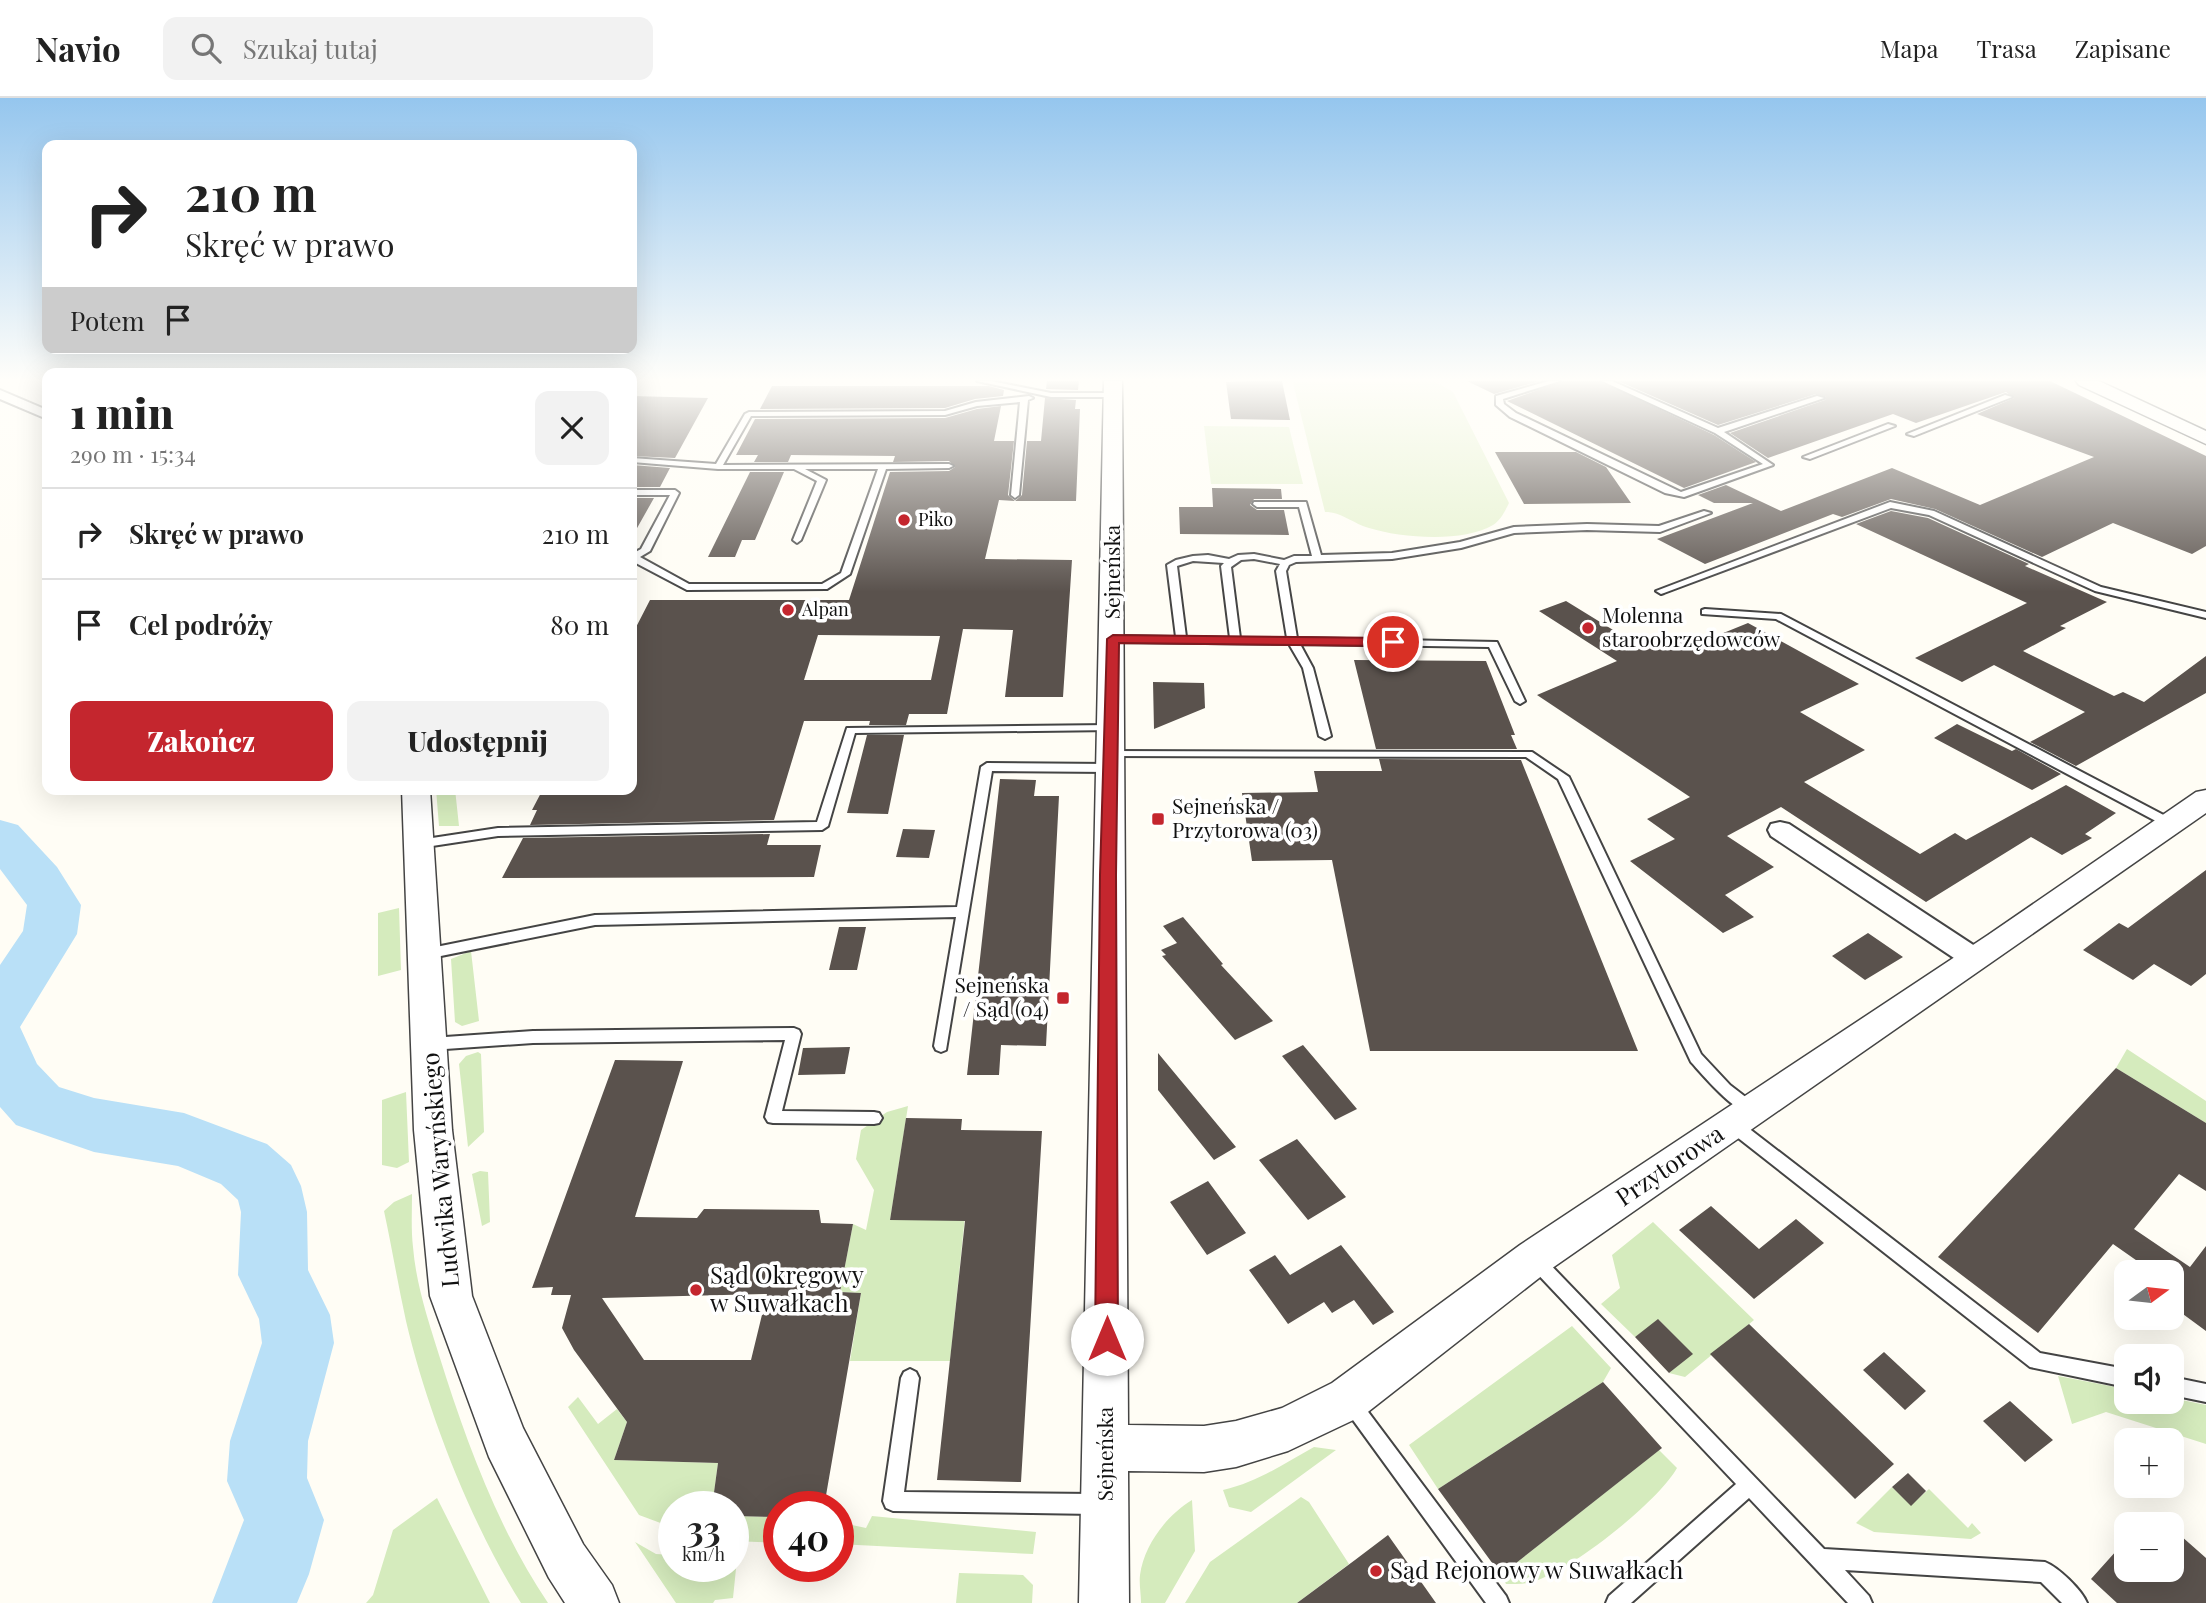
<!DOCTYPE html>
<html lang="pl">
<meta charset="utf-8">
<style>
:root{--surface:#fff;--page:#f2f2f2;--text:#222;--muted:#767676;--line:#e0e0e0;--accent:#c4262e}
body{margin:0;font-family:"Playfair Display",serif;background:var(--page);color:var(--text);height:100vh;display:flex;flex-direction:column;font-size:26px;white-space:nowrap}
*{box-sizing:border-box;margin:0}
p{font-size:23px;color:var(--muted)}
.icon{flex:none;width:38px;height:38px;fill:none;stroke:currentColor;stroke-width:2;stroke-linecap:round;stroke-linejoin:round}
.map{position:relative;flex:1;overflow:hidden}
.details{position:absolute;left:42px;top:270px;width:595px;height:427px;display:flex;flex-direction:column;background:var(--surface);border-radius:14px;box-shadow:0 7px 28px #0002}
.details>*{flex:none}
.top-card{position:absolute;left:42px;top:42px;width:595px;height:214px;border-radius:14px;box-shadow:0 7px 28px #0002;background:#fff;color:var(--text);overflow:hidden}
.needle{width:46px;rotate:75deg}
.tools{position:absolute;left:2114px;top:1162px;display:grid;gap:14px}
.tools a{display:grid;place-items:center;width:70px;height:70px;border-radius:14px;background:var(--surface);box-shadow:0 7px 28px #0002;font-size:35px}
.speed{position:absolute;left:658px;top:1393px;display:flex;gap:14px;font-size:35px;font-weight:700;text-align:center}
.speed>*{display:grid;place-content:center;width:91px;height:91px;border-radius:50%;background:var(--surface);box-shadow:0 7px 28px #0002;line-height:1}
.speed small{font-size:18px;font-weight:400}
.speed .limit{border:10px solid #d22;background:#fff;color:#111}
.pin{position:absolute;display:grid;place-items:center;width:60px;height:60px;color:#fff;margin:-30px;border:4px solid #fff;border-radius:50%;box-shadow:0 2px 7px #0007}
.me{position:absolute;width:77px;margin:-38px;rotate:0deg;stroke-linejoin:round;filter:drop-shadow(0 0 5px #0008)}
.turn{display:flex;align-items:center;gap:24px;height:147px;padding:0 28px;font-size:32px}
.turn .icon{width:91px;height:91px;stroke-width:2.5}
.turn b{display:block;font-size:49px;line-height:60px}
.then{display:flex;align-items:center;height:66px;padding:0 28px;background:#0003;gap:14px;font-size:26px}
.round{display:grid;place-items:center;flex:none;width:74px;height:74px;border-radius:14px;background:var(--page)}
.head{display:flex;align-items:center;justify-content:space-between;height:119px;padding:0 28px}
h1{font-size:42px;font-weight:800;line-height:52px}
.button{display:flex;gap:14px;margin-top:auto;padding:14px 28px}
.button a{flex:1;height:80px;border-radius:14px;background:var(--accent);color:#fff;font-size:28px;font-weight:800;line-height:80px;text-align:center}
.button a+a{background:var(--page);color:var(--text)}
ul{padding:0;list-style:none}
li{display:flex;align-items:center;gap:21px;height:91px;padding:0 28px;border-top:2px solid var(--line)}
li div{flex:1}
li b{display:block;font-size:26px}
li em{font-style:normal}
header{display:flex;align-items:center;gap:42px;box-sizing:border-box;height:98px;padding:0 35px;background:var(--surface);border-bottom:2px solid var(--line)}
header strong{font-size:33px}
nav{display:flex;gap:38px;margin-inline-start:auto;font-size:24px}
.search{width:490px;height:63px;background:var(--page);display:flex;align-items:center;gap:18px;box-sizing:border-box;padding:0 24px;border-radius:14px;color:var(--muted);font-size:26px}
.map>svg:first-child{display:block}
.green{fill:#d5ebbd}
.pitch{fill:#e6f2cf}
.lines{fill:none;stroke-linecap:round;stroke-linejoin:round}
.river{fill:#b9e0f7;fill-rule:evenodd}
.building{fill:#5a524d;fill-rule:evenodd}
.service-casing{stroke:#444;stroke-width:4}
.minor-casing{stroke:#444;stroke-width:4}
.tertiary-casing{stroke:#444;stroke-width:3}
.service{fill:#fff;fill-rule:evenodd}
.minor{fill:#fff;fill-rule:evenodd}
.tertiary{fill:#fff;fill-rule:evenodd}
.route{fill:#c4262e;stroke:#7f191e;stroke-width:2}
.poi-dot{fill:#c4262e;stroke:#fff;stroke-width:2.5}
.labels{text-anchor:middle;stroke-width:7;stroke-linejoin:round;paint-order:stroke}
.far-poi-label{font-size:18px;fill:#111;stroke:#fff;text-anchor:start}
.street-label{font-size:21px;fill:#111;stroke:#fff}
.poi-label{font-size:21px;fill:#111;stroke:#fff;text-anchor:start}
.near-street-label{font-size:24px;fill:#111;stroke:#fff}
.near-poi-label{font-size:24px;fill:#111;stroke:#fff;text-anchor:start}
</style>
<header>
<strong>Navio</strong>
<div class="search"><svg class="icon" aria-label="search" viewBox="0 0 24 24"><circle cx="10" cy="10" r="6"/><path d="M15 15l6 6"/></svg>Szukaj tutaj</div>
<nav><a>Mapa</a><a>Trasa</a><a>Zapisane</a></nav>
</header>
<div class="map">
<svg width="2206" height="1505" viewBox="0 0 2206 1505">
<rect width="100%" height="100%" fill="#fffdf5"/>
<path class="green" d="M436,691H455L459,728H439Z
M399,810L401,872L378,878V815Z
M471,853L479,923L462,928L455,924L451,861Z
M2127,951L2206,1003V1025L2116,970Z
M478,954L481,956L484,1034L468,1049L459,966L466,958Z
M406,994L409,1064L397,1070L382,1067V1002Z
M908,1008L890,1122L967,1099L950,1263H850L861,1195L840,1194L853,1126L866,1132L874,1092L856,1061L861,1032L887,1014Z
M480,1073L488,1074L490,1124L482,1128L472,1076Z
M412,1096C412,1113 411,1132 413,1149C416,1186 428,1222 439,1257C466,1343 498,1431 548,1505H521C472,1428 427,1313 406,1223C398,1187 392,1150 384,1113L394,1104Z
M1653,1124L1754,1222L1685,1279L1669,1275L1692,1256L1659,1222L1635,1239L1601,1206L1620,1190L1612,1157Z
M1572,1228L1611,1270L1603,1284L1438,1391L1409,1347Z
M2058,1278L2126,1291V1304H2172V1300L2206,1307V1346L2106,1314L2072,1326Z
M578,1299L598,1326L617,1311L627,1324L614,1362L718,1365L712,1409H674V1430L639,1417L568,1309Z
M1314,1349L1336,1352L1251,1414L1229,1409L1223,1392C1258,1384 1283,1366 1314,1349Z
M1659,1352L1677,1370C1659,1403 1565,1479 1527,1485C1521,1486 1513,1486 1506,1486L1501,1477Z
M1892,1389L1911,1407L1929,1391L1968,1430L1972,1425L1981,1435L1971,1441L1874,1434L1856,1425Z
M1301,1399L1309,1404L1349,1466L1297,1505H1185L1210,1464Z
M437,1400L490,1505H366L373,1497L393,1432Z
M1192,1402L1195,1453L1165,1505H1141C1141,1496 1139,1486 1140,1477C1144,1447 1167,1417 1192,1402Z
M733,1418L779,1419V1445L733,1443Z
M872,1418L1036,1434L1033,1456L838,1446V1424L866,1430Z
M635,1444L656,1456L674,1457V1468H733V1462L737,1461L733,1500L715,1502L713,1505H676Z
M959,1475L1023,1477L1033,1487L1032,1505H956Z"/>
<path class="pitch" d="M1307,283H1434L1453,294L1507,401L1509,405C1505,413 1501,422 1493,427C1463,445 1401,440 1369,430C1352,425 1342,414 1325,414L1293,285Z
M1204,328L1289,329L1303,386H1211Z"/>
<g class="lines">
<path class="river" d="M0,722L18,727L57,769L81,807L77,836L20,929L37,966L59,989L94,1000L184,1015L267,1046L291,1067L301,1088L307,1114L308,1172L330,1217L334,1245L308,1343L307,1380L324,1422L309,1476L297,1505H212L244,1422L227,1383L230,1343L262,1245L259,1221L238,1177L241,1114L238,1102L221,1086L178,1068L94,1054L16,1027L0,1009V867L23,833L27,807L0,771Z"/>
</g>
<path class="building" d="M1047,283H1079L1078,292L1046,291Z
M1250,283H1282L1290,322L1231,321L1226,284Z
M1467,283H1540L1494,296Z
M1563,283H1600L1714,337L1756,364L1684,390L1507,303Z
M1618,283H2050L2206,358V448L2192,456L2113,425L2042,459L1935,411L1891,401L1842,419L1833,416L1705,466L1657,441L1753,405H1714L1698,397L1726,387L1781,413L1892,370L1980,407L2094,359L1977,316L2014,300L2006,294L1916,325L1893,316L1768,360L1730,335L1825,302L1826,299L1816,296L1718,327Z
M772,288H989L1004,292L1003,298L975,301L945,310L760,311Z
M632,298L708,300L675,360L632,358Z
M1045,300L1076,302L1075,311H1080L1076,403H1015L1022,397L1027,343H1041Z
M1001,308L994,343H1014L1008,397L1015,403L999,402L985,461L1072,462L1063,599H1005L1013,532L963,531L947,616H909L906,627H869L870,623H804L774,722L530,727L537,712H532L543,691H632V537L650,502H849L890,374L949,373L955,369L949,363L893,364L895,358L791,357L788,364H754L758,357H736L755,321L945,320L977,311ZM818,537L940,538L931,582H804Z
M1495,354H1576L1606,369L1631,405L1524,406Z
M632,367L670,370L660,389H632Z
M750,374H784L755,442H742L735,459H708Z
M1212,390L1281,391L1282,401H1254L1250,407L1257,412H1284L1289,437L1180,436L1179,409H1213Z
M632,400H654L632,439Z
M1891,413L1928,420L2029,466L2025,468L2107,504L2060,528L2066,530L2023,553L2114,598L2123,594L2144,604L2206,558V595L2076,668L2030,644L2085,614L1994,567L1962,584L1915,560L2027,505L1856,426Z
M1566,503L1644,551L1672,539L1689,549L1748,525L1859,586L1800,614L1865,652L1804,684L1920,756L1955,735L1966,742L2066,687L2116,715L2085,736L2092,740L2062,757L2031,739L1926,804L1781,709L1727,738L1774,769L1725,797L1754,819L1723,835L1630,763L1675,741L1647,721L1690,699L1537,597L1617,563L1539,513Z
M1354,562L1486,563L1515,637H1511L1517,651H1376Z
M1153,584L1204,585L1205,610L1154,631Z
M1957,626L2012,653L2016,651L2061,676L2032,692L1934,640Z
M867,637H904L888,716L847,715Z
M1379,661L1521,662L1638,953H1370L1332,762L1252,763L1242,695L1318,694L1314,673H1382Z
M1000,681L1036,682L1034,698H1059L1046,948L1001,947L999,977H967Z
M903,731L935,732L929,760L896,759Z
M770,736L767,747H821L814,779L502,780L523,740Z
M2206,772V876L2191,888L2154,866L2133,882L2083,852L2119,825L2128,830Z
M1183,819L1223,866L1221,867L1273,923L1235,942L1162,858L1166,857L1161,852L1177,845L1163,828Z
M839,829H866L857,872H829Z
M1868,835L1903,859L1865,882L1832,858Z
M1303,947L1320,967L1357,1011L1335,1022L1282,958Z
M850,949L845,976L798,977L803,950Z
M1158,955L1236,1049L1214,1062L1158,992Z
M615,962L683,963L635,1119L697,1120L704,1111L819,1112L821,1125L853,1126L840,1194L861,1195L824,1409H779V1419L733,1418V1409H712L718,1365L614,1362L627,1324L574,1252L562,1230L571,1197H551L553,1189L532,1190ZM767,1196L751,1262H644L602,1200Z
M2116,970L2206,1025V1093L2179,1076L2134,1131L2190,1169L2206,1148V1233L2172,1208V1174H2153L2113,1146L2038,1235L1938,1159Z
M906,1020L962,1021L961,1032L1042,1033L1021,1384L937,1382L965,1123L890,1122Z
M1297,1041L1346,1099L1308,1122L1259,1062Z
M1208,1083L1246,1135L1207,1157L1170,1104Z
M1711,1108L1759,1151L1796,1121L1824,1145L1754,1201L1679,1132Z
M1341,1147L1394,1214L1373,1227L1354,1202L1332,1215L1324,1204L1288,1226L1249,1172L1275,1157L1290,1177Z
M1658,1221L1693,1256L1669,1275L1635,1239Z
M1749,1226L1894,1366L1855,1401L1710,1256Z
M1884,1254L1926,1293L1905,1312L1863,1272Z
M1603,1284L1662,1350L1501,1477L1438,1391Z
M2010,1303L2053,1342L2025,1364L1983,1323Z
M1908,1375L1926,1393L1911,1408L1892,1389Z
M2172,1430L2206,1460V1505H2117L2091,1481L2126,1442V1472H2172Z
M1388,1437L1436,1505H1297L1355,1462Z"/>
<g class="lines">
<defs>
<path id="service" d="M977,283H991L1051,295H1113L1117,297L1113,299H1051Z
M1549,283H1560L1503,301L1504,306L1516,315L1681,394L1763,366L1715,335L1602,283H1612L1718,330L1817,298L1824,300L1724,334L1773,367L1684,399L1665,395L1510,319L1496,307V298Z
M2005,297L2012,299L1914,338L1907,336Z
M1029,298L1033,300L1028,302L1019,397L1015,400L1011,397L1020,304L977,308L945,317L751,318L723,367L949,366L953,368L949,370L886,371L850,476L827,491L687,492L632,463V456L641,451L670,397H632V392H675L679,395L650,453L640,459L689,486H822L841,475L878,371H805L826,382L801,442L797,445L793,442L817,383L794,371H718L632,364V360L716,366L745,316L749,314L945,313L976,304Z
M1888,326L1895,328L1810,361L1803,359Z
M1254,404H1306L1321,457L1392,455L1460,444L1514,429L1587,426L1659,428L1704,413L1711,415L1660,434L1587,432L1514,435L1461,450L1392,461L1296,464L1289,467L1286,473L1297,540L1497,544L1525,603L1520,606L1515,603L1489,549L1300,546L1313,570L1331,638L1325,641L1319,638L1303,570L1289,546L1113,544L1108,541L1113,538L1176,539L1167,467L1176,462L1193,458L1208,457L1229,461L1238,457L1254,456L1284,462L1294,458H1312L1299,409H1257L1253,406ZM1254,461L1280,466L1276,473L1287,540H1240L1231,469L1241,462ZM1193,463L1224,465L1221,468L1230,540L1186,539L1177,468Z
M1890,404L1934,413L2101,489L2206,514V520L2095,493L1929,417L1891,410L1664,495L1661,496L1656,493Z
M1705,511L1781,516L2175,723L2177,726L2175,729H2167L1776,521L1702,516V512Z
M1110,627L1115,630L1114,632L855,635L828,728L822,732L498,738L419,750L413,746L419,742L498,730L817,724L847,630Z
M1110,653L1532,654L1569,679L1701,956L1730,987L1756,1007L1759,1011L1756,1015C1739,1021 1703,977 1691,964L1558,681L1526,659L1106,658L1104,656Z
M987,665L1110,666L1116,670L1110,674L992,673L946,952L941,954L936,952L934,948L956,819L595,827L426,861L421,860L419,856L421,852L426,851L595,817L957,809L981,669Z
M794,930L799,932L801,936L782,1013L874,1014L879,1015L882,1020L879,1025L874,1026L773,1025L768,1024L765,1019L785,942L533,945L431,952L426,950L424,946L426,942L431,940L533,933Z
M1733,1021L1738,1022L2040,1255L2126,1271V1289L2030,1269L1728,1032L1725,1027L1728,1022Z
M1536,1155L1542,1158L1824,1451L2045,1464C2058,1469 2082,1492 2087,1505H2062L2041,1484L1845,1472L1869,1498L1872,1505H1848L1749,1400L1631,1505H1606L1609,1498L1736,1386L1530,1168L1528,1163L1530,1158Z
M910,1271L916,1274L919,1280L904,1394L1095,1396L1102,1399L1105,1406L1102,1413L1095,1416L893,1413L886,1410L883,1403L901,1280L904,1274Z
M2172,1279L2206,1286V1304L2172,1297Z
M1351,1296L1357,1299L1506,1498L1509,1505H1486L1345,1311L1342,1305L1345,1299Z"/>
<path id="minor" d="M0,292L47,312V321L0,301Z
M1780,724L1789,726L1984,854L1988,861L1984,868L1975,871L1966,868L1771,738L1768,732L1771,726Z"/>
<path id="tertiary" d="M1104,283H1122L1128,1327L1204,1328L1236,1323L1282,1310L1332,1285L1520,1147L1988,837L2196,694L2206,692V715L1548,1173L1364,1317L1288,1353L1236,1369L1204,1374L1128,1373L1129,1505H1079Z
M2076,283H2099L2206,333V346L2079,287Z
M402,691H430L452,1032L472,1198L523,1330L583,1446L612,1487L619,1505H565L549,1480L489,1359L430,1198L414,1032Z"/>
</defs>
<use href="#service" class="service-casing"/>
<use href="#minor" class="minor-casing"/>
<use href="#tertiary" class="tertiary-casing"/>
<use href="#service" class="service"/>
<use href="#minor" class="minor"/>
<use href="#tertiary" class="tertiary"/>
</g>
<linearGradient id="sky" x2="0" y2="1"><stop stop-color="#95c6ee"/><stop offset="0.57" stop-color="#fffefa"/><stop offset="1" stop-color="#fffefa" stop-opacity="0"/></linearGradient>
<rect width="2206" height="494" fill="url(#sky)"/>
<path class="route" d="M1113,537L1393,540L1399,544L1393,548L1119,545L1116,777L1118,1241L1115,1249L1107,1252L1099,1249L1095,1241L1100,777L1107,541Z"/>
<g class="poi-dot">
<circle cx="904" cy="422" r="7"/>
<circle cx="788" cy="512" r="7"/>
<circle cx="1588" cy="530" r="7"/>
<rect x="1151" y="714" width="14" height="14" rx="3.5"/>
<rect x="1056" y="893" width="14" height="14" rx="3.5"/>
<circle cx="696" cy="1192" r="7"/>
<circle cx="1376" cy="1473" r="7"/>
</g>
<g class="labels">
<g class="far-poi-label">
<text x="918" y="428">Piko</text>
<text x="802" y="518">Alpan</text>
</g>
<g class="street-label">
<text transform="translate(1113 474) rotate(-90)" y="7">Sejneńska</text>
<text transform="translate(1106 1356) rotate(-90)" y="7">Sejneńska</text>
</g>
<g class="poi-label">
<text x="1602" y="525">Molenna<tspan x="1602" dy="24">staroobrzędowców</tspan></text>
<text x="1172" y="716">Sejneńska /<tspan x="1172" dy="24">Przytorowa (03)</tspan></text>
<text x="1049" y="895" text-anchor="end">Sejneńska<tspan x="1049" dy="24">/ Sąd (04)</tspan></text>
</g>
<g class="near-street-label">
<text transform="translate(1670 1068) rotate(-34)" y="8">Przytorowa</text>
<text transform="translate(441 1072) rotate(-95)" y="8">Ludwika Waryńskiego</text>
</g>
<g class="near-poi-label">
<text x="710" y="1186">Sąd Okręgowy<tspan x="710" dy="28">w Suwałkach</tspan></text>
<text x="1390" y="1481">Sąd Rejonowy w Suwałkach</text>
</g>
</g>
</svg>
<div class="tools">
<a><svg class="needle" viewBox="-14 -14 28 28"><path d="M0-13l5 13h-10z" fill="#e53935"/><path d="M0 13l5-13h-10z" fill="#767676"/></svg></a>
<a><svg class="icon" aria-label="sound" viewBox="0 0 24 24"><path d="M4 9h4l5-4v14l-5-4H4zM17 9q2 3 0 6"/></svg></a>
<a>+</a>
<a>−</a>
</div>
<div class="speed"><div>33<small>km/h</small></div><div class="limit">40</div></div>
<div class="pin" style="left:1393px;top:544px;background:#d93025"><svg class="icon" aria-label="arrive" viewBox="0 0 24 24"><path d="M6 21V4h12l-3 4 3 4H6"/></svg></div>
<svg class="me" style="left:1107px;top:1241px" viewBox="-20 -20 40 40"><circle r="19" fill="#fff"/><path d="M0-13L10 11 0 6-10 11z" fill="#c4262e"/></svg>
<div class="top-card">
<div class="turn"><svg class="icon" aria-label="right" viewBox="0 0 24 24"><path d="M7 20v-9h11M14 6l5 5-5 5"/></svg><div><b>210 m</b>Skręć w prawo</div></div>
<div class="then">Potem<svg class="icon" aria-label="arrive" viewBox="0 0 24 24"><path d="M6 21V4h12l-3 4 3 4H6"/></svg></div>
</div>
<section class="details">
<div class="head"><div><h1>1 min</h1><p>290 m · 15:34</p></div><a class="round"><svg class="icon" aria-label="close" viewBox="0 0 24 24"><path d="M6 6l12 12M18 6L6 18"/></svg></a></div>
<ul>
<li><svg class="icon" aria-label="right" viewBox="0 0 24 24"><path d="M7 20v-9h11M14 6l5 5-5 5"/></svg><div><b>Skręć w prawo</b></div><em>210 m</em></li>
<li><svg class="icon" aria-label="arrive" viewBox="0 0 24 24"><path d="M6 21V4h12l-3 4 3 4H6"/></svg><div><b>Cel podróży</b></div><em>80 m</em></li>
</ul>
<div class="button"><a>Zakończ</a><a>Udostępnij</a></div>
</section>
</div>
